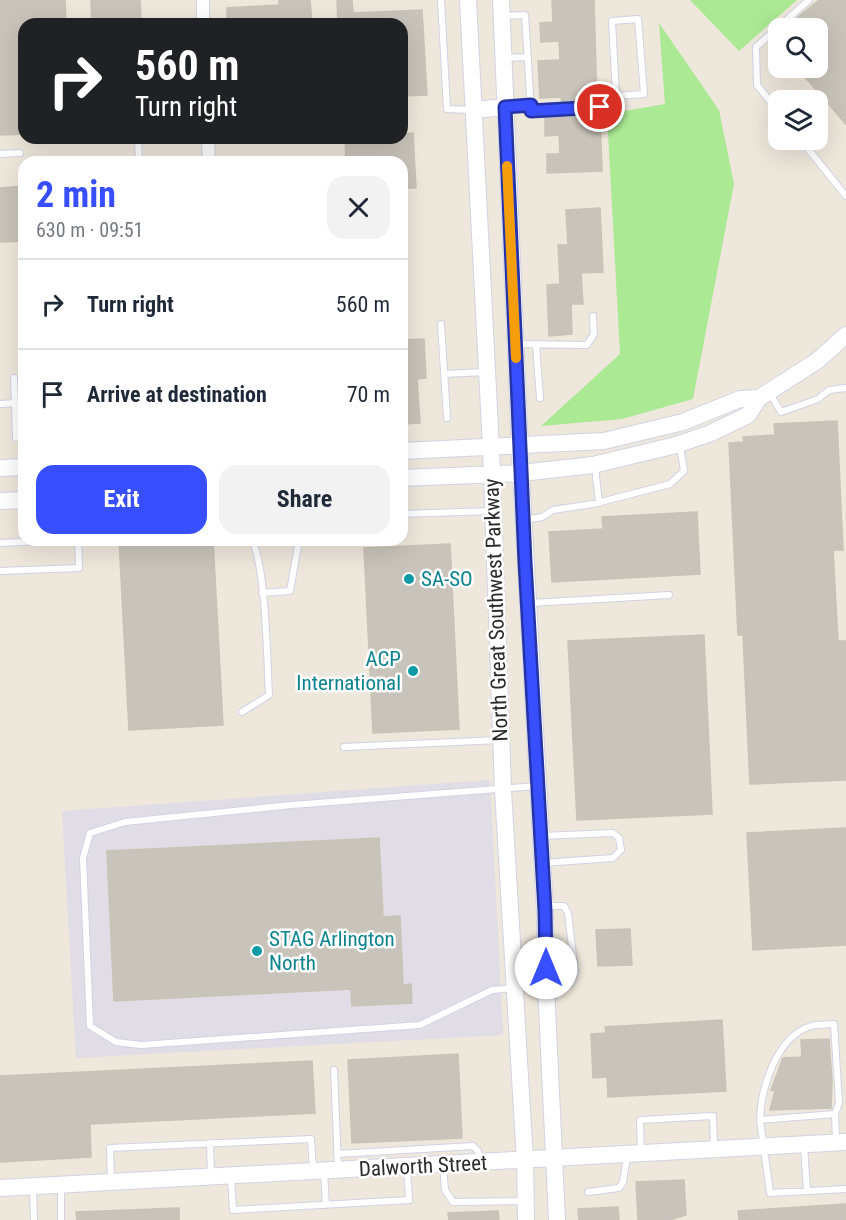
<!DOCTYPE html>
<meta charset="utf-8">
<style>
:root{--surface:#fff;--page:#f2f2f3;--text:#1f2937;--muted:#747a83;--line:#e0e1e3;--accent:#374fff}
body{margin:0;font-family:"Roboto Condensed",sans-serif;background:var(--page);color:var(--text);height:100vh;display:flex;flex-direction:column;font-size:22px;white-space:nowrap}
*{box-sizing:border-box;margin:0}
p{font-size:20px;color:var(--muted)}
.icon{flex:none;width:33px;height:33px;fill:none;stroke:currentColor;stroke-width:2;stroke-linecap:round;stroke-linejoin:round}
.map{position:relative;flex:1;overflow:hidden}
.panel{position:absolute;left:18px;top:156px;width:390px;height:390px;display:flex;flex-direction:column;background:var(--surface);border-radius:18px;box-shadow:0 6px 24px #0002}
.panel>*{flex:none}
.top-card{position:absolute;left:18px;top:18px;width:390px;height:126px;border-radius:18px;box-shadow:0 6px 24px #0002;background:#202124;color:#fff;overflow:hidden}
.tools{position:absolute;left:768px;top:18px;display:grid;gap:12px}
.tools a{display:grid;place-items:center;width:60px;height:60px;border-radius:12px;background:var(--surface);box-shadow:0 6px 24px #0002;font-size:30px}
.pin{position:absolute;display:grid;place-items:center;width:51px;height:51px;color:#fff;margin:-26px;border:3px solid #fff;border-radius:50%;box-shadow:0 2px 6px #0007}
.me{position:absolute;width:66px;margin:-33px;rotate:0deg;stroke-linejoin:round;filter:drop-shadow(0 0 4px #0008)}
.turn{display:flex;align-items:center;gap:21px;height:126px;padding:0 18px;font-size:27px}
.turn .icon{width:78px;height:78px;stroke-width:2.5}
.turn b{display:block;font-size:42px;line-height:51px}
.round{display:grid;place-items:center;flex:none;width:63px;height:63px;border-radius:18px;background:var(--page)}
.head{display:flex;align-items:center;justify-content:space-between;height:102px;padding:0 18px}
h1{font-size:36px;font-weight:700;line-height:45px;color:var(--accent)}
.primary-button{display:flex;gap:12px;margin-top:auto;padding:12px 18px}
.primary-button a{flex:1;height:69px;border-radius:18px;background:var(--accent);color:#fff;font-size:24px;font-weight:700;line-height:69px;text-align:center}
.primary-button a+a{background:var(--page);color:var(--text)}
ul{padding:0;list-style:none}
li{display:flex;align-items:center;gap:18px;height:90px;padding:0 18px;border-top:2px solid var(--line)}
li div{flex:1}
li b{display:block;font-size:22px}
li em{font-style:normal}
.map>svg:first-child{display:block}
.industrial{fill:#e0dde6}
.green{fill:#abe994}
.building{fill:#c9c4bb;stroke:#c9c3b5;stroke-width:1.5}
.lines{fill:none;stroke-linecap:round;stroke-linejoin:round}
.lane-casing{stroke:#d1d3e5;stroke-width:8}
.street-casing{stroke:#d1d3e5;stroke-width:14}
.secondary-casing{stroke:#d1d3e5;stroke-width:18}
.lane{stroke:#fff;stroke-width:6}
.street{stroke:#fff;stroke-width:12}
.secondary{stroke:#fff;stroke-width:16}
.route-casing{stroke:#2433a6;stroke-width:15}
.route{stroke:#374fff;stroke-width:10}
.slow{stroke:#f59e0b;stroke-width:10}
.culture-dot{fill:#0f9aa8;stroke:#fff;stroke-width:2}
.labels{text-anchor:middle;stroke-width:5;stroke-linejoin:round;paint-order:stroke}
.culture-label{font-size:21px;fill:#0d838f;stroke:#fff;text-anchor:start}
.street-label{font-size:21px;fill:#2b2b2b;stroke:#fff}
</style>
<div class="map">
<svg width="846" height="1220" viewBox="0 0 846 1220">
<rect width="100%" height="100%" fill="#eee7dc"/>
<path class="industrial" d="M490,780L503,1035L76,1058L62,811Z"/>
<path class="green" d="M690,0H797L739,51Z
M659,23L719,110L734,184L693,399L622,419L541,426L620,354L607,114L665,104Z"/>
<path class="building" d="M0,0H65L66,24H24V134L0,135Z
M91,0H140L141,24H92Z
M279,0H310L312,24H227V8L279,5Z
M337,0H352L353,13L422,10L427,95L402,96V24H338Z
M552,0H594L597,102L562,104L561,97L540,98L538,61L560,60L559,41L541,42L540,23L553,22Z
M819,0H846V124L797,68H818V28H785Z
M597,113L600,114L602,171L547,173V154H560L559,135L545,136V117Z
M413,133L416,188H402V162H346L345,138H402V134Z
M24,186V241L0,242V188Z
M600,208L603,272L581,273L583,304H571L572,334L549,336L547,285L560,284L558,245H568L566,210Z
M424,339L426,378L417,379L420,423L402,424V340Z
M837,421L843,550H833L838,641H846V780L750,784L743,635H738L729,443L744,442L743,437L775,435L774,424Z
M697,512L700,574L552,582L549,532L603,529L602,517Z
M119,540H213L223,725L129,730Z
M450,544L459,729L373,733L364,548Z
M704,635L712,814L577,820L568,641Z
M846,828V945L753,950L747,833Z
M379,838L383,917L400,916L403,985L411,984L412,1003L352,1006L351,989L114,1001L107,851Z
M630,929L632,965L598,966L596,930Z
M722,1020L726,1091L608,1097L607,1077L593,1078L591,1034L606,1033L605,1027Z
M829,1039L832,1081L831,1108L770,1110L775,1091L771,1090L783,1058L802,1057L801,1040Z
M458,1054L462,1138L352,1143L348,1060Z
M312,1061L315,1113L90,1124L91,1157L0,1162V1076Z
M684,1180L686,1215L669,1220H638L636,1182Z
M846,1204V1220H739L738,1211Z
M618,1207L619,1220H579L578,1209Z
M179,1208V1220H77L76,1212Z
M498,1211L499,1220H449L448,1213Z"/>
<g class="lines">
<defs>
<path id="lane" d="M441,0L447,109L472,110
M503,16L525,15L531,111L607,107L616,96L612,21L638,19L644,94L616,96
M504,58L528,57
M507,107L531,105
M778,111L757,85L756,47L809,0
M138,138L139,162
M801,140L846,196
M0,154L20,153
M441,324L447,418
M516,344L587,345L594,334L593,316
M536,345L540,398
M444,374L485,372
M769,392L781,412L818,399L829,390L846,388
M15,403L16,438
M0,404L15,403L14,378
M595,467L599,503
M402,514L491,511
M526,520L542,517L553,510L593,504L670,484L684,471L680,446
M0,543L68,540
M0,571L79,568L78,540
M262,593L290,591L299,540
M531,603L669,595
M242,712L269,695C267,659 266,568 252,540
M344,747L500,740
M537,786L292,805L125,822L90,833L83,858L90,1026L116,1042L141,1045L420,1025L492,990L571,983L575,973L568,913L564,906H546
M541,836L613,833L619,838L621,850L613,858L542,863
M334,1070L338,1167
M760,1120C761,1088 776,1037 811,1026C818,1024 827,1025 834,1024L839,1103L835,1114
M836,1142L835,1114L760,1120L770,1193L846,1189
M210,1143L211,1176
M804,1145L807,1191
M641,1153L640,1120L713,1116L714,1147
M337,1154L473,1146L478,1151L479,1160
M443,1165L445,1190L453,1202L525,1201
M324,1172L326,1205
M231,1177L233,1210L409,1200L407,1168
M111,1182L110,1148L311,1139L313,1170
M61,1185V1220
M33,1187L34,1220
M588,1192L619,1188L623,1182L627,1156"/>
<path id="street" d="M203,0V24
M208,138L209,162"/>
<path id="secondary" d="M468,0L491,448L503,790L525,1161L526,1220
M501,0L521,473L545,911L546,986L557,1220
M474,110L505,107
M402,451L604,441L683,422L740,399L759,398
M0,468L24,467
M402,478L521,473L593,465L676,445L711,433L748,415L759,398L817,361L846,335
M0,501L24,500
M0,1188L846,1142"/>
</defs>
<use href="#lane" class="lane-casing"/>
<use href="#street" class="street-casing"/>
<use href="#secondary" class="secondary-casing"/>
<use href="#lane" class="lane"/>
<use href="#street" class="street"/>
<use href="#secondary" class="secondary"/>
</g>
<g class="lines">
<defs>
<path id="route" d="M546,968L545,911L525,562L505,107L531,105V111L600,107"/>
</defs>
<use href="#route" class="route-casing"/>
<use href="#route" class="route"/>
<path class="slow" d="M507,166L516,358"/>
</g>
<g class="culture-dot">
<circle cx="409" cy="579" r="6"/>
<circle cx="413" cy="671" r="6"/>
<circle cx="257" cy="951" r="6"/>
</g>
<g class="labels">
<g class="culture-label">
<text x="421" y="586">SA-SO</text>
<text x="401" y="666" text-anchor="end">ACP<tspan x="401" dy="24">International</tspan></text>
<text x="269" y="946">STAG Arlington<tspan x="269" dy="24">North</tspan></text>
</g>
<g class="street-label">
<text transform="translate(496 610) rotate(-92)" y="7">North Great Southwest Parkway</text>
<text transform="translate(423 1166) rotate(-3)" y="7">Dalworth Street</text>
</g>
</g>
</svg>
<div class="tools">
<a><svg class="icon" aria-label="search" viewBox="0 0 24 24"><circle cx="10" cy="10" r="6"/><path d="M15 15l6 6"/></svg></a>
<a><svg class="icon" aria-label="layers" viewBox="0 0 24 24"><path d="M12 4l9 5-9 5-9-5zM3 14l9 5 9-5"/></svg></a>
</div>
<div class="pin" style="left:600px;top:107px;background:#d93025"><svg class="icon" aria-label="arrive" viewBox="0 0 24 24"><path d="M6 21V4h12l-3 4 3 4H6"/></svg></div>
<svg class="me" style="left:546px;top:968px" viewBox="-20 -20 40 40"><circle r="19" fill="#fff"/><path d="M0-13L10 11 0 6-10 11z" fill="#374fff"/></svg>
<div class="top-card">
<div class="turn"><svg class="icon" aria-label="right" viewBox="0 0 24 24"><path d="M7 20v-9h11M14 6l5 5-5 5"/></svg><div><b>560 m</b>Turn right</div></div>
</div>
<section class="panel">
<div class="head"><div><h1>2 min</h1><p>630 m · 09:51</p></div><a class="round"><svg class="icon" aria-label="close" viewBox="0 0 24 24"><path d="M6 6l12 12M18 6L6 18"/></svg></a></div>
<ul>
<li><svg class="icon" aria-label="right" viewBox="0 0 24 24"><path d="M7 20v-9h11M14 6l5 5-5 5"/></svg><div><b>Turn right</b></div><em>560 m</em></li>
<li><svg class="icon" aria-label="arrive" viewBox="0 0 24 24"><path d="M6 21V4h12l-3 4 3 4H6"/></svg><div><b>Arrive at destination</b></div><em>70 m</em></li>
</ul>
<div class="primary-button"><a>Exit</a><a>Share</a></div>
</section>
</div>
